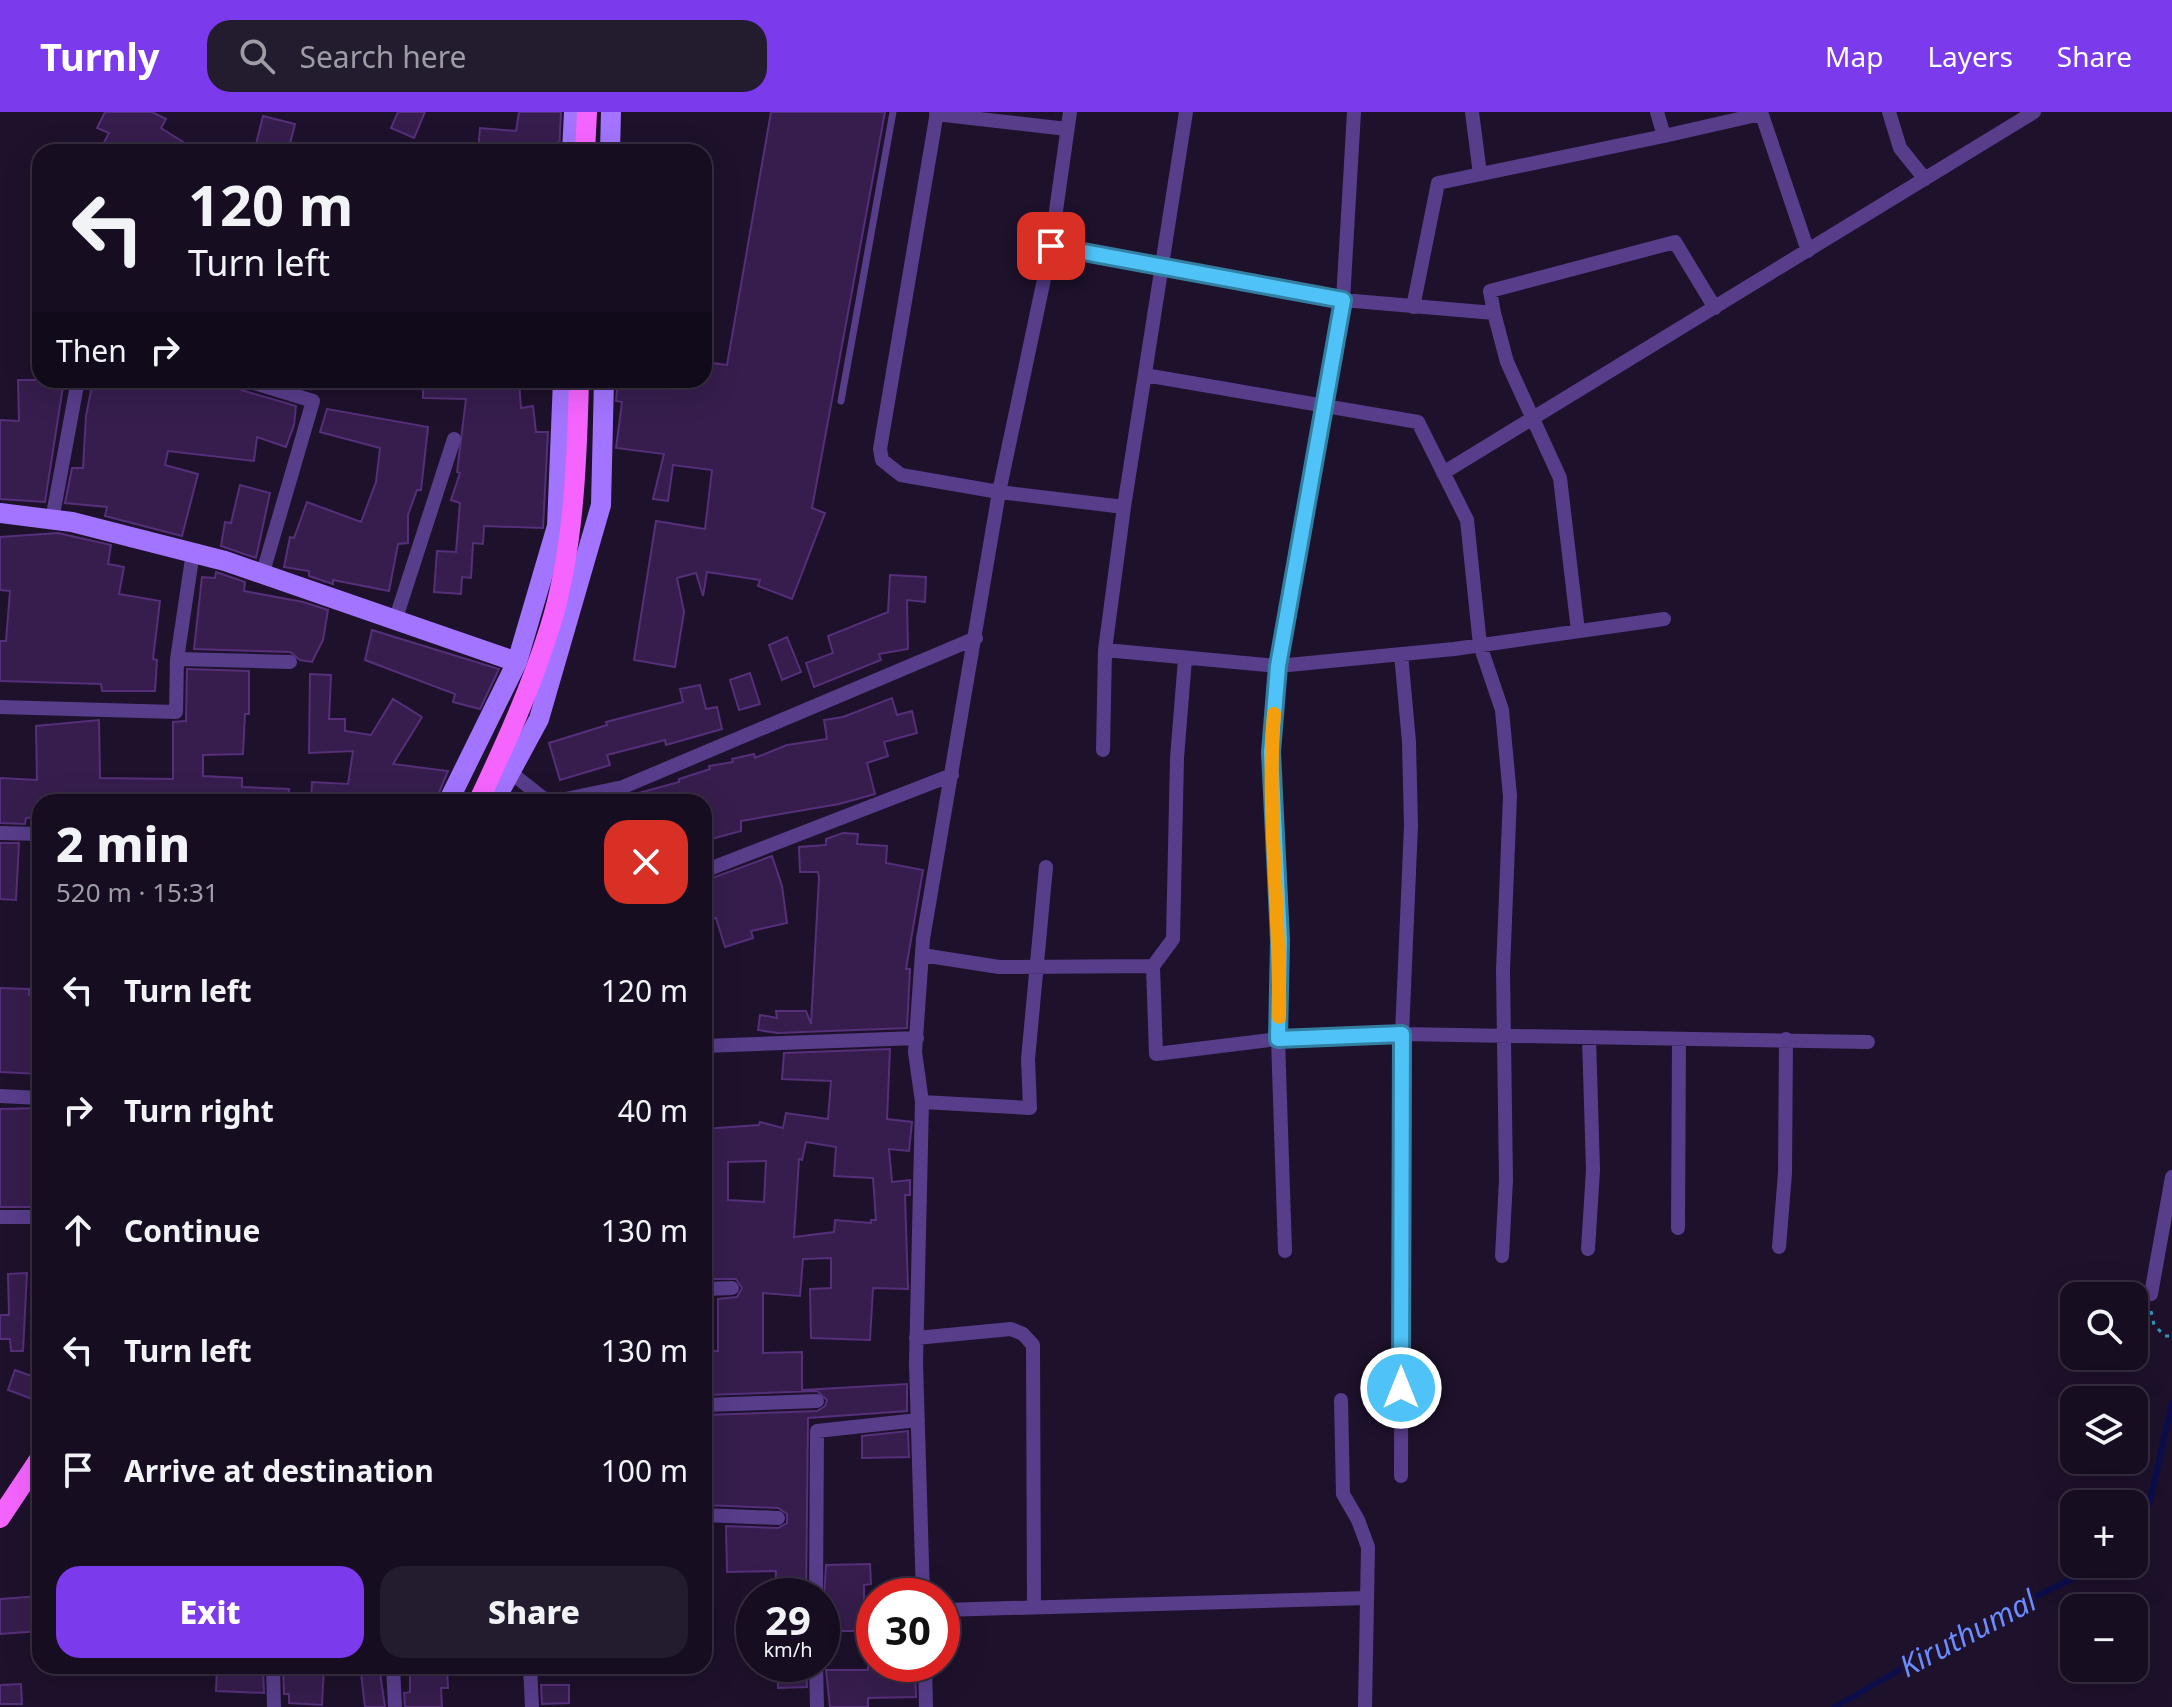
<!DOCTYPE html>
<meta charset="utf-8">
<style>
:root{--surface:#160d21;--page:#231b2e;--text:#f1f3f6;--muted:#9e9ca5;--line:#352d3f;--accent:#7c3aed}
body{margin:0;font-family:"Noto Sans",sans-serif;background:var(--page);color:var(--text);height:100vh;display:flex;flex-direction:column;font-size:30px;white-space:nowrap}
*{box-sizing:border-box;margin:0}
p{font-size:26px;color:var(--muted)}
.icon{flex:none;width:44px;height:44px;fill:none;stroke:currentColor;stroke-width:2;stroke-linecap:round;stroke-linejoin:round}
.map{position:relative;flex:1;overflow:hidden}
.drawer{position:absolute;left:32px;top:682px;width:680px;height:880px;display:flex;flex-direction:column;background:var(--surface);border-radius:24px;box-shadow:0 8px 32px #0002,0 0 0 2px var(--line)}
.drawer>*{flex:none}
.top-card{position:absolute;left:32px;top:32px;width:680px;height:244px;border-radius:24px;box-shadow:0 8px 32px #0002,0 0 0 2px var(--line);background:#160d21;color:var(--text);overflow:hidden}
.controls{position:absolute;left:2060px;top:1170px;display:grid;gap:16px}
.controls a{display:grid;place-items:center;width:88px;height:88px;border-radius:16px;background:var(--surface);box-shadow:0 8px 32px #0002,0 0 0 2px var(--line);font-size:40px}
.speed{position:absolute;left:736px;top:1466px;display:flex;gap:16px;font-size:40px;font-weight:700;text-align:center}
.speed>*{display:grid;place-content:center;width:104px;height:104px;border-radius:50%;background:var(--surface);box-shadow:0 8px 32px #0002,0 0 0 2px var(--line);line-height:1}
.speed small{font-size:20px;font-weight:400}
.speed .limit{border:12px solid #d22;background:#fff;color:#111}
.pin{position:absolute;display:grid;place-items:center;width:68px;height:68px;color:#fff;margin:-34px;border-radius:16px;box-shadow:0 4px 12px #0006}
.me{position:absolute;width:88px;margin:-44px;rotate:0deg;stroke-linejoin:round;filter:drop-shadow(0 0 6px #0008)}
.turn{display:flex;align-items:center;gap:28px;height:168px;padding:0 24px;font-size:36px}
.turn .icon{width:104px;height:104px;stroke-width:2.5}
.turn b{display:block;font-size:56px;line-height:68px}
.then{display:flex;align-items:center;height:76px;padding:0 24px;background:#0003;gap:16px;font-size:30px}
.round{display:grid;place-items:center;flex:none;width:84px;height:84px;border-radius:24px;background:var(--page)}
.headline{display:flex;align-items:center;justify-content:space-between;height:136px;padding:0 24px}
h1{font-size:48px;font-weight:800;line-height:60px}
.cta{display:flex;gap:16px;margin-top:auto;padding:16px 24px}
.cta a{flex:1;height:92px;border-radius:24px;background:var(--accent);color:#fff;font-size:32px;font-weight:800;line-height:92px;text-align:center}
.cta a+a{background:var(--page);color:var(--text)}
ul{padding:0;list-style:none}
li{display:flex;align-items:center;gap:24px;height:120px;padding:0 24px}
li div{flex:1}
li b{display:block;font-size:30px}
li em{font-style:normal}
header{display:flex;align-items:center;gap:48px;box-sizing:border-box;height:112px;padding:0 40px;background:var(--accent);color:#fff}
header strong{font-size:38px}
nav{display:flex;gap:44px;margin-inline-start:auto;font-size:28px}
.search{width:560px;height:72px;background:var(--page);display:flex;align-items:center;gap:20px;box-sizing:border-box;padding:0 28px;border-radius:24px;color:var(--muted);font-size:30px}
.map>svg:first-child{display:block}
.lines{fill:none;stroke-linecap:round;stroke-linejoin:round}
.stream{stroke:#0b0e4b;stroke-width:6}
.building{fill:#361d4d;stroke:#552f79;stroke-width:2;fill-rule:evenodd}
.path{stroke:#319bbf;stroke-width:3;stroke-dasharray:4 6;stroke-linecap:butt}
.lane{stroke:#583d8b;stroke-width:7}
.street{stroke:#583d8b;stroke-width:14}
.secondary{stroke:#a374ff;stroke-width:20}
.primary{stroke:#f564ff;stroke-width:20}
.primary-bridge{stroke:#f564ff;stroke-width:20}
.route-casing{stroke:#337fa1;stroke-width:20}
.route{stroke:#4fc3f7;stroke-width:14}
.slow{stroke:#f59e0b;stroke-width:14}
.labels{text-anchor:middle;stroke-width:8;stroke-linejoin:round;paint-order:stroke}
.water-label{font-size:30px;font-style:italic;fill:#6b8cff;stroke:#1e112c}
</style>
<header>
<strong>Turnly</strong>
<div class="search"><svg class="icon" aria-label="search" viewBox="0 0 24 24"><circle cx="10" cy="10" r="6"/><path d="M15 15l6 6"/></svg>Search here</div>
<nav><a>Map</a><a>Layers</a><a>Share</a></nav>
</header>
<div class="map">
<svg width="2172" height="1595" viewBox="0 0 2172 1595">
<rect width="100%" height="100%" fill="#1e112c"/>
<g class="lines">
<path class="stream" d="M2134,1418L2150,1389L2172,1291
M1835,1595L1974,1515L2102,1452"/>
</g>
<path class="building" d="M105,0H152L166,7L161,16L199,40H99L109,21L97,16Z
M398,0H425L414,26L391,16Z
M519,0H561L559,40H478L480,16L516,19Z
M771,0H885L812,396L825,401L792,487L758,474L760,468L707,460L703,484L696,461L677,466L684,500L675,555L634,548L656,409L705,417L712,358L673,353L668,389L653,387L664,342L616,336L622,290L616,289L618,268H704V250L727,253Z
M263,4L295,12L288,40H254Z
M18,268H64L45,390L0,387V308L19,309Z
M93,268H164L222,274L224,268H234L241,278L296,294L294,313L286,335L257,325L254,349L168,339L165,353L198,362L182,424L105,404L107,395L65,391L72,356H83L86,304Z
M423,268H519L521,296L533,294L536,320H548L543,416L484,414L483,432L473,431L471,466L462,465L461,482L434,480L437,439L456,440L460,391L451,388L460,361L457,360L466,287L423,286Z
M327,297L428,315L421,378H417L408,403V431L398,432L389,479L333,468V472L309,464V459L284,455L290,425L294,426L307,390L361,410L376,370L380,336L320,320Z
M240,373L270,381L256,446L221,434L225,410L231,411Z
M58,421L111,433L108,452L124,455L119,482L160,489L153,547L157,548L155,579H102L101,572L0,569V529H6L10,479L0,478V425Z
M216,460L245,470L244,479L303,490L328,498L323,528L312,550L300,548L290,540L194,537L202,465L215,466Z
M890,463L926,465L925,490L907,488L908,537L879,542L881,548L814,575L806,551L833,541L828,524L888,500Z
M372,518L499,557L480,597L453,590L455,582L365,548Z
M787,525L801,560L782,568L769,533Z
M187,557L249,559V602H245L243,642L203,643V664L242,666V675L289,677L288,690H40V705L26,706L25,712L0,711V666L37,668L36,614L99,608L100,666L173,667V610L186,609Z
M750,561L760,592L739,598L730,568Z
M310,562L331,563L329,607H345V619L371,623L393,587L422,605L393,652L448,659L435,690H311L312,670L348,672L353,639L309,641Z
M700,573L706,597L717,595L722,617L666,633L665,628L607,643L610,653L560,668L549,631L607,613L606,610L683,590L680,577Z
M892,586L897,603L912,599L917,621L884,630L888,644L867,651L875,682L839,692L741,709V719L704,729V690H625L624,685L679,670V667L710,657L709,654L733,650L732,647L754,642L755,646L787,633L827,627L824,608L843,605Z
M843,721L858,722L857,732L887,734L886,751L923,758L906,857H910L907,916L777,921L758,918L760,903L777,906L776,899H806L811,912L819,766L818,760H800L799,735L826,733V727Z
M0,731H19L16,788L0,787Z
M772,744L782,774L787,811L751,819L753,826L725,835L716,806L712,807L708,798L704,799V769Z
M0,876L29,877V883H40V962L0,960Z
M890,937L887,1007L912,1010L909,1039L889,1037L892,1070L910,1068V1083H905L908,1177L873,1176L870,1228L811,1226L810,1177L831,1176V1146L803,1147L800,1184L763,1181V1241L802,1240V1278L907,1272V1299L808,1306L806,1484H775L776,1459L727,1460L726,1414L778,1416L787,1411V1402L778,1396L704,1393V1367H709L704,1303L817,1299L825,1294L827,1288L817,1279L706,1283V1239H718V1187L737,1185L742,1176L736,1167H704V1017L759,1013L760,1010L783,1016L786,1001L828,1007L831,969L782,967L784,941ZM806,1030L836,1035L834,1064L873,1066L876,1108H871V1111L835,1108L834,1120L794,1125L799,1047L802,1048ZM766,1049L764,1090L728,1088V1050Z
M40,996V1095H0V997Z
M27,1161L23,1239H11L10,1227H0V1203H9L8,1162Z
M15,1258L40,1267V1290L8,1278Z
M908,1319L909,1345L862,1346V1324Z
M870,1452L871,1472L864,1473V1519H822L826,1453Z
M40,1484V1519L0,1522V1487Z
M777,1552H806L807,1575L778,1576Z
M868,1552H915L916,1585L868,1586V1595H830L826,1558H868Z
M217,1554H263L264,1581L216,1579Z
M283,1554H324L322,1593L289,1591V1582H284Z
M410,1554H447L448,1576H441L442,1595H405L404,1581L410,1580Z
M361,1561H380L385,1595H365Z
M21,1572L22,1592H0V1573Z
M541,1573H569V1591L542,1592Z"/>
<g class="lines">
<path class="path" d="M2151,1199L2154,1213L2165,1224H2172"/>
<path class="lane" d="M841,289L893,0"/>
<path class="street" d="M937,0L880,337L882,348L901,363L999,380L1124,395L1105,538L1278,554L1343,188L1354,0
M1472,0L1480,62
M1761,0L1808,139
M1889,0L1900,36L1925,67
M936,2L1067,17
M1664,24L1761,2
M1051,134L1343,188L1494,201L1507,250L1560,366L1578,519
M1413,195L1438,71L1664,24L1657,0
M1494,201L1490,179L1675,130L1715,196
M1145,263L1418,310L1467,408L1480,533L1502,598L1510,684L1503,858L1506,1068L1502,1144
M244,268L313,289L263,460
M1443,361L2034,0
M1124,395L1186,0
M52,408L78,268
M395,509L454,327
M1401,542L1409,630L1411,714L1402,922L1401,1364
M177,547L193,440
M0,595L176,600L177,547L290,550
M1103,638L1105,538
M510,660L548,690
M551,690L623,675L976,526
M0,721L40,722
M704,759L952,663
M922,843L999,855L1153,854L1156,942L1278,927L1402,922L1868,930
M1153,854L1173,827L1177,646L1185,547
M704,934L917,926
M0,984L40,986
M922,990L1030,996L1028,947L1046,755
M0,1105H40
M1678,1116L1679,928
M1779,1135L1785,1061L1786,927
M1588,1137L1593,1058L1589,926
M1285,1139L1278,927L1280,828L1271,640L1278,554L1454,537L1664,507
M704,1177L732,1176
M2151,1182L2172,1065
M916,1226L1011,1217L1023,1222L1033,1233L1034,1495
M1341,1288L1343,1382L1358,1408L1368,1435L1365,1595
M704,1293L817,1289
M704,1403L778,1406
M816,1484L817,1319L918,1308
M923,1484L916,1251L922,990L915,940L923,827L999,380L1051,134L1070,0
M942,1498L1367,1486
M816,1552L817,1595
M925,1552L926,1595
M273,1554L274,1595
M393,1554L395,1595
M530,1554L532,1595"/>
<path class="secondary" d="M572,40L574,0
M610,40L611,0
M0,401L72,410L225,449L517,550
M448,690L517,550L557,414L563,268
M494,690L539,607L601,393L604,268"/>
<path class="primary" d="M585,40L587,0
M0,1406L40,1346"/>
<path class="primary-bridge" d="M478,690C505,633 531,576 550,515C574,438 577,349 579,268"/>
</g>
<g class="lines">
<defs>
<path id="route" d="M1051,134L1343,188L1278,554L1271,640L1280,828L1278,927L1402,922L1401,1276"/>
</defs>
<use href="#route" class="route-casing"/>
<use href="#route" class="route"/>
<path class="slow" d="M1274,602C1266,702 1281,804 1279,905"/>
</g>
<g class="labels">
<g class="water-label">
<text transform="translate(1968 1522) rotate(-28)" y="10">Kiruthumal</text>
</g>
</g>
</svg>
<div class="controls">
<a><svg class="icon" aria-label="search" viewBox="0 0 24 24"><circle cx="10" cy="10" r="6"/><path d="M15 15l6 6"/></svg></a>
<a><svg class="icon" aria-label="layers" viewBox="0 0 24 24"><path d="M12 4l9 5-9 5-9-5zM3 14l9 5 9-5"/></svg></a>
<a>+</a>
<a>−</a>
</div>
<div class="speed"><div>29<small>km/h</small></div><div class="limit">30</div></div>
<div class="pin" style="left:1051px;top:134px;background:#d93025"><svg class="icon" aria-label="arrive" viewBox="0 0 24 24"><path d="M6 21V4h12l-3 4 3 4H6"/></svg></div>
<svg class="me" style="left:1401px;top:1276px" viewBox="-20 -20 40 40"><circle r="17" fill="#4fc3f7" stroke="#fff" stroke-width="3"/><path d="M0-11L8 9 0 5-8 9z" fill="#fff"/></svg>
<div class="top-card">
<div class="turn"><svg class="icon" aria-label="left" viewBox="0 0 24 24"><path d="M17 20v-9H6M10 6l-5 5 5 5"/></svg><div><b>120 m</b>Turn left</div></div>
<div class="then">Then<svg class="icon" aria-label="right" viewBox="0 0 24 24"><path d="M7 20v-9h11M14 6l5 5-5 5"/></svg></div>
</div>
<section class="drawer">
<div class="headline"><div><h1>2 min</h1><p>520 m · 15:31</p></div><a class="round" style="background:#d93025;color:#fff"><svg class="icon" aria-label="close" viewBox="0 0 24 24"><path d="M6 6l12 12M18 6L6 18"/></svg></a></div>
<ul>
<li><svg class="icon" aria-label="left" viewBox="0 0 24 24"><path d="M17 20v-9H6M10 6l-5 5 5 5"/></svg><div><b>Turn left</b></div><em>120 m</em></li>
<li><svg class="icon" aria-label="right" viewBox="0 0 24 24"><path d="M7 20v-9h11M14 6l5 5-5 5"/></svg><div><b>Turn right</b></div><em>40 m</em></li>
<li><svg class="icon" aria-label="ahead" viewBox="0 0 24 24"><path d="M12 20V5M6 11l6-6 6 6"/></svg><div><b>Continue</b></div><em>130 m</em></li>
<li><svg class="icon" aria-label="left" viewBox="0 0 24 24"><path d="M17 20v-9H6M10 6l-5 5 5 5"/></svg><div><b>Turn left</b></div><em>130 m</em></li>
<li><svg class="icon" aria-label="arrive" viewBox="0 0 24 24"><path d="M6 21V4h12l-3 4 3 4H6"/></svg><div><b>Arrive at destination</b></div><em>100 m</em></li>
</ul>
<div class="cta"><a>Exit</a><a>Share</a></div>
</section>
</div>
